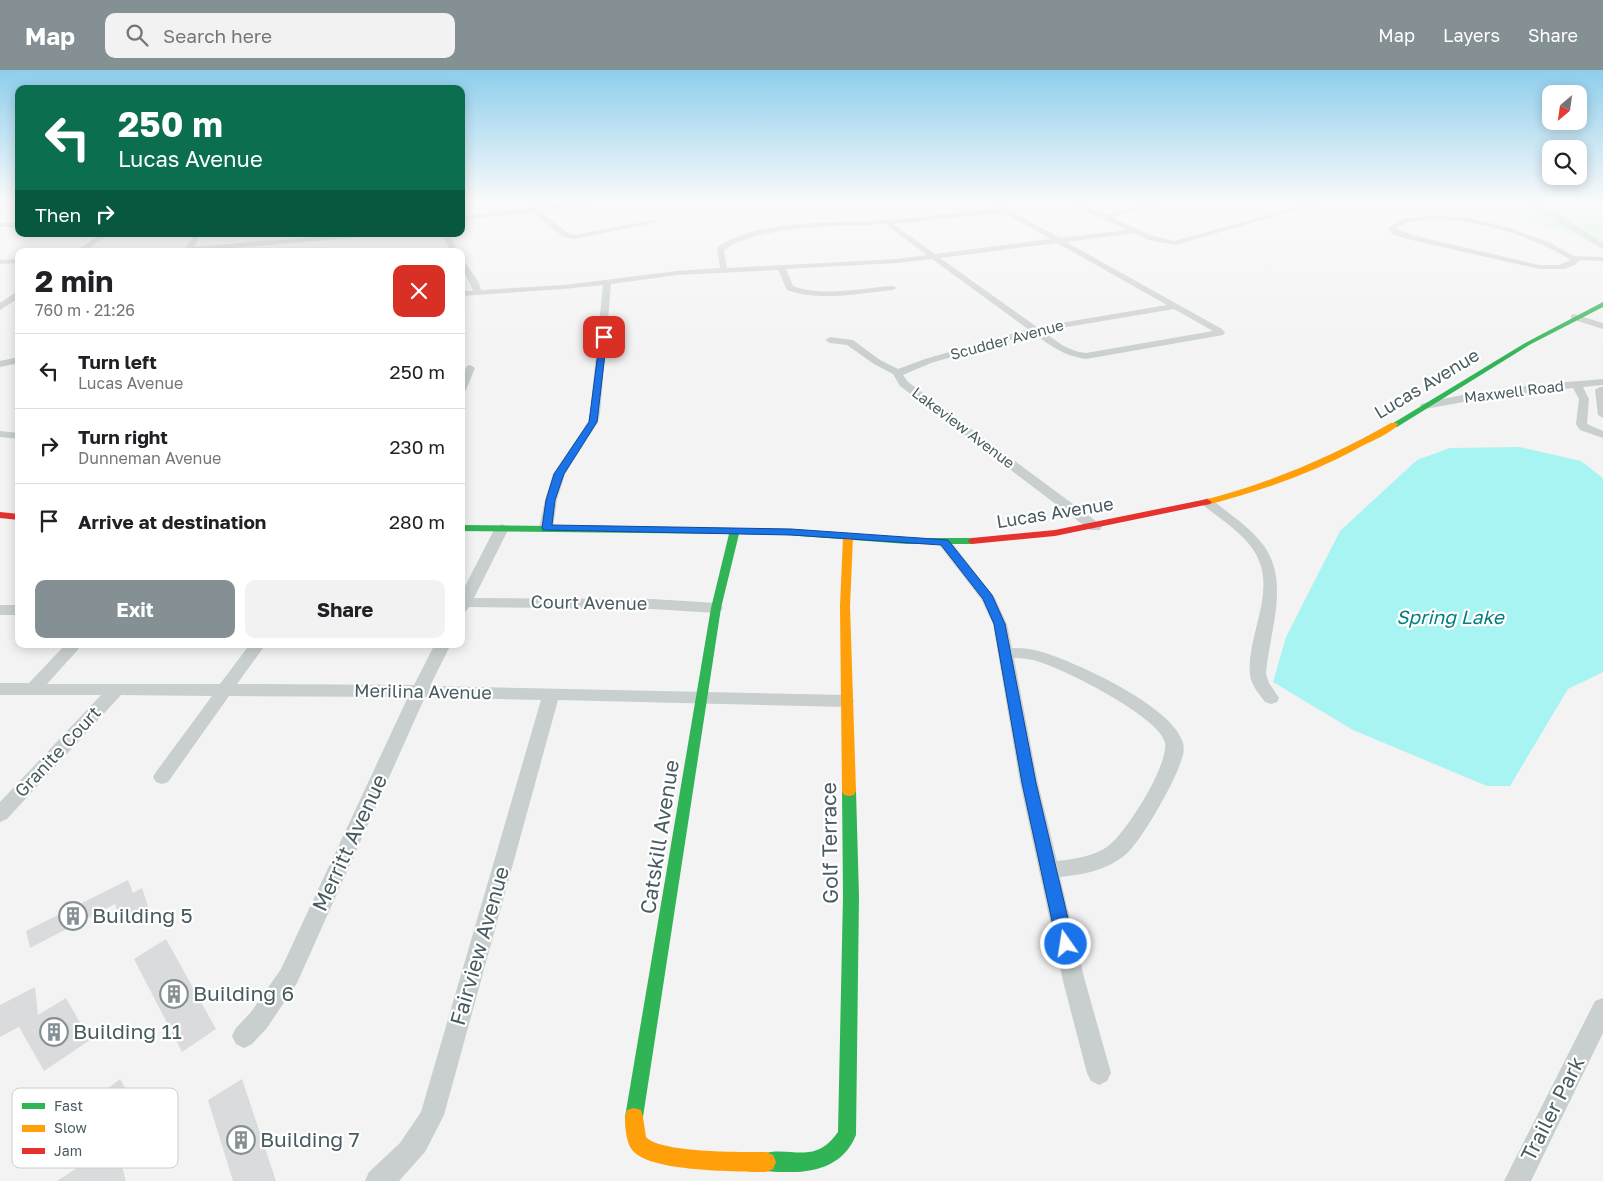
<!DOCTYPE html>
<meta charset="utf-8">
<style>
:root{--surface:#fff;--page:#f2f2f2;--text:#202124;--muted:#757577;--line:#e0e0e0;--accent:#849094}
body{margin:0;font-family:"Golos Text",sans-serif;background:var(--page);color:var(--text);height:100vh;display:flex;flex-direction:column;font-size:19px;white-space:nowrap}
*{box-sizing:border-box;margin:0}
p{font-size:16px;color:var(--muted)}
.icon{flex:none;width:28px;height:28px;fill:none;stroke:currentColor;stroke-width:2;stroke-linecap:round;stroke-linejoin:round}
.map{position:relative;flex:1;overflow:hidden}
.drawer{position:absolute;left:15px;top:178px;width:450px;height:400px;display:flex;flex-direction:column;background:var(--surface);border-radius:10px;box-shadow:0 2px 12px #0003}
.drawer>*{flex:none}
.hud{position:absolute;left:15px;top:15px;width:450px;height:152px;border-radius:10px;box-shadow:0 2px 12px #0003;background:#0b6e4f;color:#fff;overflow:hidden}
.needle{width:32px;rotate:209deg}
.buttons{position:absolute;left:1542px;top:15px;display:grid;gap:10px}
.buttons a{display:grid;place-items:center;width:45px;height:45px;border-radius:10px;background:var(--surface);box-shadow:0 2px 12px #0003;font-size:25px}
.pin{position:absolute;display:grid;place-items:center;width:42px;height:42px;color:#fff;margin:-21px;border-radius:10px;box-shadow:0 2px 8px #0006}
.me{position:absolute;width:55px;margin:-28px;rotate:347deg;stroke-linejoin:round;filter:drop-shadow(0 0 4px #0008)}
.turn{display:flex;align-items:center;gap:18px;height:105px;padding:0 20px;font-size:22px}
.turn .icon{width:65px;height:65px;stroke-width:2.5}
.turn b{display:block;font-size:35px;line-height:42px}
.then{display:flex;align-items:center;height:48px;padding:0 20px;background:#0003;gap:10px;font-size:19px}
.round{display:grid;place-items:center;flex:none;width:52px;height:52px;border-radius:10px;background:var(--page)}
.headline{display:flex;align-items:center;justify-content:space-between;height:85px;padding:0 20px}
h1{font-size:30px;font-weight:700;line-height:38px}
.action{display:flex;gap:10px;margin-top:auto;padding:10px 20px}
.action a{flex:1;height:58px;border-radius:10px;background:var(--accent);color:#fff;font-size:20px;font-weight:700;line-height:58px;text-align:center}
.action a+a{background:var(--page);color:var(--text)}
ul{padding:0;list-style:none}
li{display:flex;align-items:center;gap:15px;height:75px;padding:0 20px;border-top:1px solid var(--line)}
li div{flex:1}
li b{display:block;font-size:19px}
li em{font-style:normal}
header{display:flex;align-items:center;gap:30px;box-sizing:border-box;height:70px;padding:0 25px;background:var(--accent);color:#fff}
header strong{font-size:24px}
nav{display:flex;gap:28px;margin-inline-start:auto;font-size:18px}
.search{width:350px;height:45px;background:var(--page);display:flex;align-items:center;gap:12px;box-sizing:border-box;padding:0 18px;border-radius:10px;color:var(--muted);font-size:19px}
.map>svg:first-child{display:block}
.green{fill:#d6f4db}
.water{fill:#a8f4f2}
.building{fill:#dadbdc}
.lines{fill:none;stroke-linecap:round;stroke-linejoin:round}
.street{fill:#c9cecf;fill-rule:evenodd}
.fast{fill:#30b455;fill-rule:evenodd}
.slow{fill:#ff9f0a;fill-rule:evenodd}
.jam{fill:#e5322d;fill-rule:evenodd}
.route{fill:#1a73e8;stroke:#114b97}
.labels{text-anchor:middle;stroke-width:4.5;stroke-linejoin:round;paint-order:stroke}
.far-street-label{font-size:15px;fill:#485b61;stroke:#fff}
.street-label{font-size:18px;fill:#485b61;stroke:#fff}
.water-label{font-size:19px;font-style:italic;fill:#06807e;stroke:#fff}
.near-street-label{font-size:21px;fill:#485b61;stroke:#fff}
.near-poi-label{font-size:21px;fill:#485b61;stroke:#fff;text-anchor:start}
.key{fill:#fff;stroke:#c8ced0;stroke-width:1}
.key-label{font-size:14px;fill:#485b61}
</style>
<header>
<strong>Map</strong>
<div class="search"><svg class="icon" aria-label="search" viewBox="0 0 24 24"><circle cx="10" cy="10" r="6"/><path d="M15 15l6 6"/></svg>Search here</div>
<nav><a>Map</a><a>Layers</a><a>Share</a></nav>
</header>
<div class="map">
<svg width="1603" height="1111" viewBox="0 0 1603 1111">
<rect width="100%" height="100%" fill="#f3f3f3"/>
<path class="green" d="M1431,131H1603V179L1569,163L1504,146Z"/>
<path class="water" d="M1520,377L1581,391L1603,408V602L1568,619L1510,716H1487L1353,660L1273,612L1286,567L1340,461L1417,390L1450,378Z"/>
<path class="building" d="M128,810L133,823L142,818L149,839L122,854L115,834L30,878L26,861Z
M166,869L216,959L182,982L134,889Z
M35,917L38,945L66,928L90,970L44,1001L19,957L0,967V935Z
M120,1009L145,1052L115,1071L126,1111H57L100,1083L76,1043Z
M242,1009L276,1111H233L208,1030Z"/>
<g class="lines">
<path class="street" d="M12,131H19V133L0,142V137Z
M587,131H608L539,141L568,163L575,165L654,150L657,152L575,169L563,167L532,142L461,150V146Z
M985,131H993L1060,168L1127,160L1074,135V133H1078L1105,145L1162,131H1173L1111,147L1153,166L1175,171L1319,131H1330L1175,175L1148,170L1135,163L1066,172L1222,259L1225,263L1223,265L1086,289C1064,286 1051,276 1033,263L931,293L903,305L908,312L1100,454L1102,457L1100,460H1090L900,316L893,304L874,294L847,275L830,273L825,270L830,267L853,270L880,290L898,299L925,289L1028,259L932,189L897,193L786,199L793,216C821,227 863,218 893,216L897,218L893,220C859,223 820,232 787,220L778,200L677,205L611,214L600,344L598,352L565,404L557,430L553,458L546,462L541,461L539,458L545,430L553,404L588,352L590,344L603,215L564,219L461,226V221H473C470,210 461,202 461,191H464L478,211L481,220L564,215L677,201L720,198L717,178C751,149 843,153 887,150C924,147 960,142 997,139ZM1003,142L1051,169L935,184L893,154ZM885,154L927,185L897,189L727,198L724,181C753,155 845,156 885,154ZM1057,173L1167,235L1037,257L940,188ZM1174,239L1213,261L1086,283C1068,281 1057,272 1043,261Z
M1522,131C1545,131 1583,161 1603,174V179Z
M1434,145L1468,148L1510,158L1548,172L1574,186L1603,187V191L1580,190L1575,195L1564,199H1539L1407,169L1392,164L1388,158L1403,149ZM1429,149C1478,149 1530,165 1571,190L1559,195H1539L1412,165L1396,158L1408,152Z
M0,153H19V157H0Z
M101,164H110L85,181H76Z
M194,164H201L194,177L351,164H378L374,166L197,181H169L173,179L186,178Z
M442,164H448L458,181H450Z
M19,189V193L0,194V190Z
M16,222H19V228L0,240V233Z
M1574,244L1603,253V259L1571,249V245Z
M19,287V293L0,297V291Z
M470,295L475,298L466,320L461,323V307L467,296Z
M1603,309V315L1583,317L1589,329L1587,354L1603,361V368L1580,360L1576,354L1579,329L1573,318L1491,327L1425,339L1420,336L1421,334C1481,319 1542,314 1603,309Z
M1600,317H1603V348L1598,345L1595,320Z
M0,361L19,363V369L0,367Z
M1207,428L1211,429C1228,443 1247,455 1261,472C1292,510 1269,561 1266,604L1269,613L1279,628L1277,632L1271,634L1265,632C1260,625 1251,615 1250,605C1246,564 1279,520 1254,481C1242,462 1220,449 1203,435L1201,432Z
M502,454L509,458L474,528L652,529L716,533L721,535L723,538L721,541L716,543L652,539L469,537L466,541L461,543V524L495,458Z
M944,468L949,469L995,528L1007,554L1012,578C1022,578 1032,579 1042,582C1076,592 1174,637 1183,673C1184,677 1184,684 1182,688C1177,708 1141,773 1124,786C1106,800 1083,805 1060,807L1085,911L1111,1003L1107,1011L1099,1015L1091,1011L1087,1003L1063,911L1020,713L993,554L981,529L937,472ZM1014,588C1020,588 1027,589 1033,590C1059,596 1161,647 1165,673C1169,695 1125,765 1107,777C1091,787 1075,789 1057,791L1038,713Z
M0,535H19V545H0Z
M66,574H83L47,614H220L250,574H266L237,614L414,615L435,574H451L430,616L846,625L852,627L854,631L852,635L846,637L558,630L444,1045L425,1082L399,1111H365L369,1102L400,1073L421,1042L541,630L425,627L297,913L267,958L252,974L244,978L236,974L232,966L236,958L251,942L281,899L408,627L229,626L168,712L162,714L156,712L153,707L156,702L212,626L121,625L7,749L0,752V732L101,625H0V613H29Z
M1603,928V963L1531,1111H1504L1595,931Z"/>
<path class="fast" d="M1603,232V237L1531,274L1397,357H1391L1390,355L1527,272Z
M461,455L786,459L907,468H972L977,471L972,474H907L786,465L739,464L721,538L643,1047L641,1054L634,1056L627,1054L625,1047L711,538L729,464L461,461Z
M849,716L854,717L856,721L859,826L856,1065C844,1095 816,1103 786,1102C777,1102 768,1102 759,1099L756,1092L759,1085C789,1073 813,1098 838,1062L843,826L842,721L844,717Z"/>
<path class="slow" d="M1391,353H1397L1398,355C1389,364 1374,370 1362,376C1313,403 1261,421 1207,435L1202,432L1204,430C1270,413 1331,387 1391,353Z
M848,464L853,467L850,536L856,721L854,725L849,726L844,725L842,721L840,536L843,467Z
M634,1038L641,1040L643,1047L646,1067C660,1083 742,1082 766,1082L773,1085L776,1092L773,1099L766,1102H755C729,1101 650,1101 633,1081C629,1077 627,1069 626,1063C625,1055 624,1048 627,1040Z"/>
<path class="jam" d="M1207,429L1212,432L1210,434L1055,466L972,474L967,471L972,468L1055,460Z
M0,442L19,444V450L0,448Z"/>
</g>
<linearGradient id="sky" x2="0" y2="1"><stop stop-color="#8eceec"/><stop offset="0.46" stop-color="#fafafa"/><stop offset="1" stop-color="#fafafa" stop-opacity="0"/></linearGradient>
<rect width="1603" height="287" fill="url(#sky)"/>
<path class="route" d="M604,265L607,267L597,352L564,404L555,430L552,455L791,459L948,470L992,525L1005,554L1036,713L1074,874L1071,879L1066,881L1060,879L1057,874L1022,713L994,554L983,529L941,475L791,465L543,460L542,458L546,430L554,404L589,352L600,267Z"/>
<defs>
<symbol id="building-ring" viewBox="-11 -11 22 22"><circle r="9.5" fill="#fff" stroke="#849094" stroke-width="1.5"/><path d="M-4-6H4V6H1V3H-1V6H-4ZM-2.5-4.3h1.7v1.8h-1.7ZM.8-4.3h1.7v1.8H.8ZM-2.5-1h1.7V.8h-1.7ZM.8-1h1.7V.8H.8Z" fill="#849094"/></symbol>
</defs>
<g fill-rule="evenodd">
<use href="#building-ring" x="57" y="830" width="32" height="32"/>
<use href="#building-ring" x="158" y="908" width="32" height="32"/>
<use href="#building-ring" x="38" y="946" width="32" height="32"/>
<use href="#building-ring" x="225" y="1054" width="32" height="32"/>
</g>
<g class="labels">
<g class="far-street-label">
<text transform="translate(1007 270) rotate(-15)" y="5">Scudder Avenue</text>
<text transform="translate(1514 322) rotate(-7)" y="5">Maxwell Road</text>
<text transform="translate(963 358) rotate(37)" y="5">Lakeview Avenue</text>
</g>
<g class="street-label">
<text transform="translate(1427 314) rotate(-31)" y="6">Lucas Avenue</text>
<text transform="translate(1055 443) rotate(-9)" y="6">Lucas Avenue</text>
<text transform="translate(589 533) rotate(1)" y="6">Court Avenue</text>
<text transform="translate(423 622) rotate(1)" y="6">Merilina Avenue</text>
<text transform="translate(58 682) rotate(-47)" y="6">Granite Court</text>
</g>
<g class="water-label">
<text x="1450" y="554">Spring Lake</text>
</g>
<g class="near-street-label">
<text transform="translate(660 767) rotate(-81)" y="7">Catskill Avenue</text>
<text transform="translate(350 773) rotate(-65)" y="7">Merritt Avenue</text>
<text transform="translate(830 773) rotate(-91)" y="7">Golf Terrace</text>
<text transform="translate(480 876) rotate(-74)" y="7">Fairview Avenue</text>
<text transform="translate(1553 1039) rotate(-63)" y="7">Trailer Park</text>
</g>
<g class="near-poi-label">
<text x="92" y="853">Building 5</text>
<text x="193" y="931">Building 6</text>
<text x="73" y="969">Building 11</text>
<text x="260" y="1077">Building 7</text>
</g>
</g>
<rect x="12" y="1018" width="166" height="80" rx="8" class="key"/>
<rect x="22" y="1033" width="23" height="6" fill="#30b455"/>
<rect x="22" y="1055" width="23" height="7" fill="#ff9f0a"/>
<rect x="22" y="1078" width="23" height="6" fill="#e5322d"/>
<g class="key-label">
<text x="54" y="1041">Fast</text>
<text x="54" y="1063">Slow</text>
<text x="54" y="1086">Jam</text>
</g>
</svg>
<div class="buttons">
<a><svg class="needle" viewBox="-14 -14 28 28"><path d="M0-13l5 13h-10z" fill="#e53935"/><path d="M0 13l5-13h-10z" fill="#757577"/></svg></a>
<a><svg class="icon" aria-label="search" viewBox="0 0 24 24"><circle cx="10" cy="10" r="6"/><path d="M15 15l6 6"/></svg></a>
</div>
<div class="pin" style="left:604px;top:267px;background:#d93025"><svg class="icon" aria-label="arrive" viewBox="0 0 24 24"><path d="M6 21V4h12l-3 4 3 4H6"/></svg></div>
<svg class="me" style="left:1066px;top:874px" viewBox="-20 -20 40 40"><circle r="17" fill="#1a73e8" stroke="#fff" stroke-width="3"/><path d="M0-11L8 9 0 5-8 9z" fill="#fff"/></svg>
<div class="hud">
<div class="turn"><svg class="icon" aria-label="left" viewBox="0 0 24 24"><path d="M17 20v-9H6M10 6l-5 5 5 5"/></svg><div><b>250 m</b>Lucas Avenue</div></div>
<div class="then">Then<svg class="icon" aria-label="right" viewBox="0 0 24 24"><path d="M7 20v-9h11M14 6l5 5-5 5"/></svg></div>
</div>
<section class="drawer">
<div class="headline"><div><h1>2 min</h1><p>760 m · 21:26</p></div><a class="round" style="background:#d93025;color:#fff"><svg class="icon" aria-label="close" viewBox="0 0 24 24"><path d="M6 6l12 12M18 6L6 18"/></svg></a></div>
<ul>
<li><svg class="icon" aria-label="left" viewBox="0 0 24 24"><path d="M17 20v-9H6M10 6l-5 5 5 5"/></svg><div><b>Turn left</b><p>Lucas Avenue</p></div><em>250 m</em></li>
<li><svg class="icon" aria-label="right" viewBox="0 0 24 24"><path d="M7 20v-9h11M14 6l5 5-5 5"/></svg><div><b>Turn right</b><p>Dunneman Avenue</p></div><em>230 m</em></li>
<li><svg class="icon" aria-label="arrive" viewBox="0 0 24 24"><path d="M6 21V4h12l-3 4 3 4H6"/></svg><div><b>Arrive at destination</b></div><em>280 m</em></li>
</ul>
<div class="action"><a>Exit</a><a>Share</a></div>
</section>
</div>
